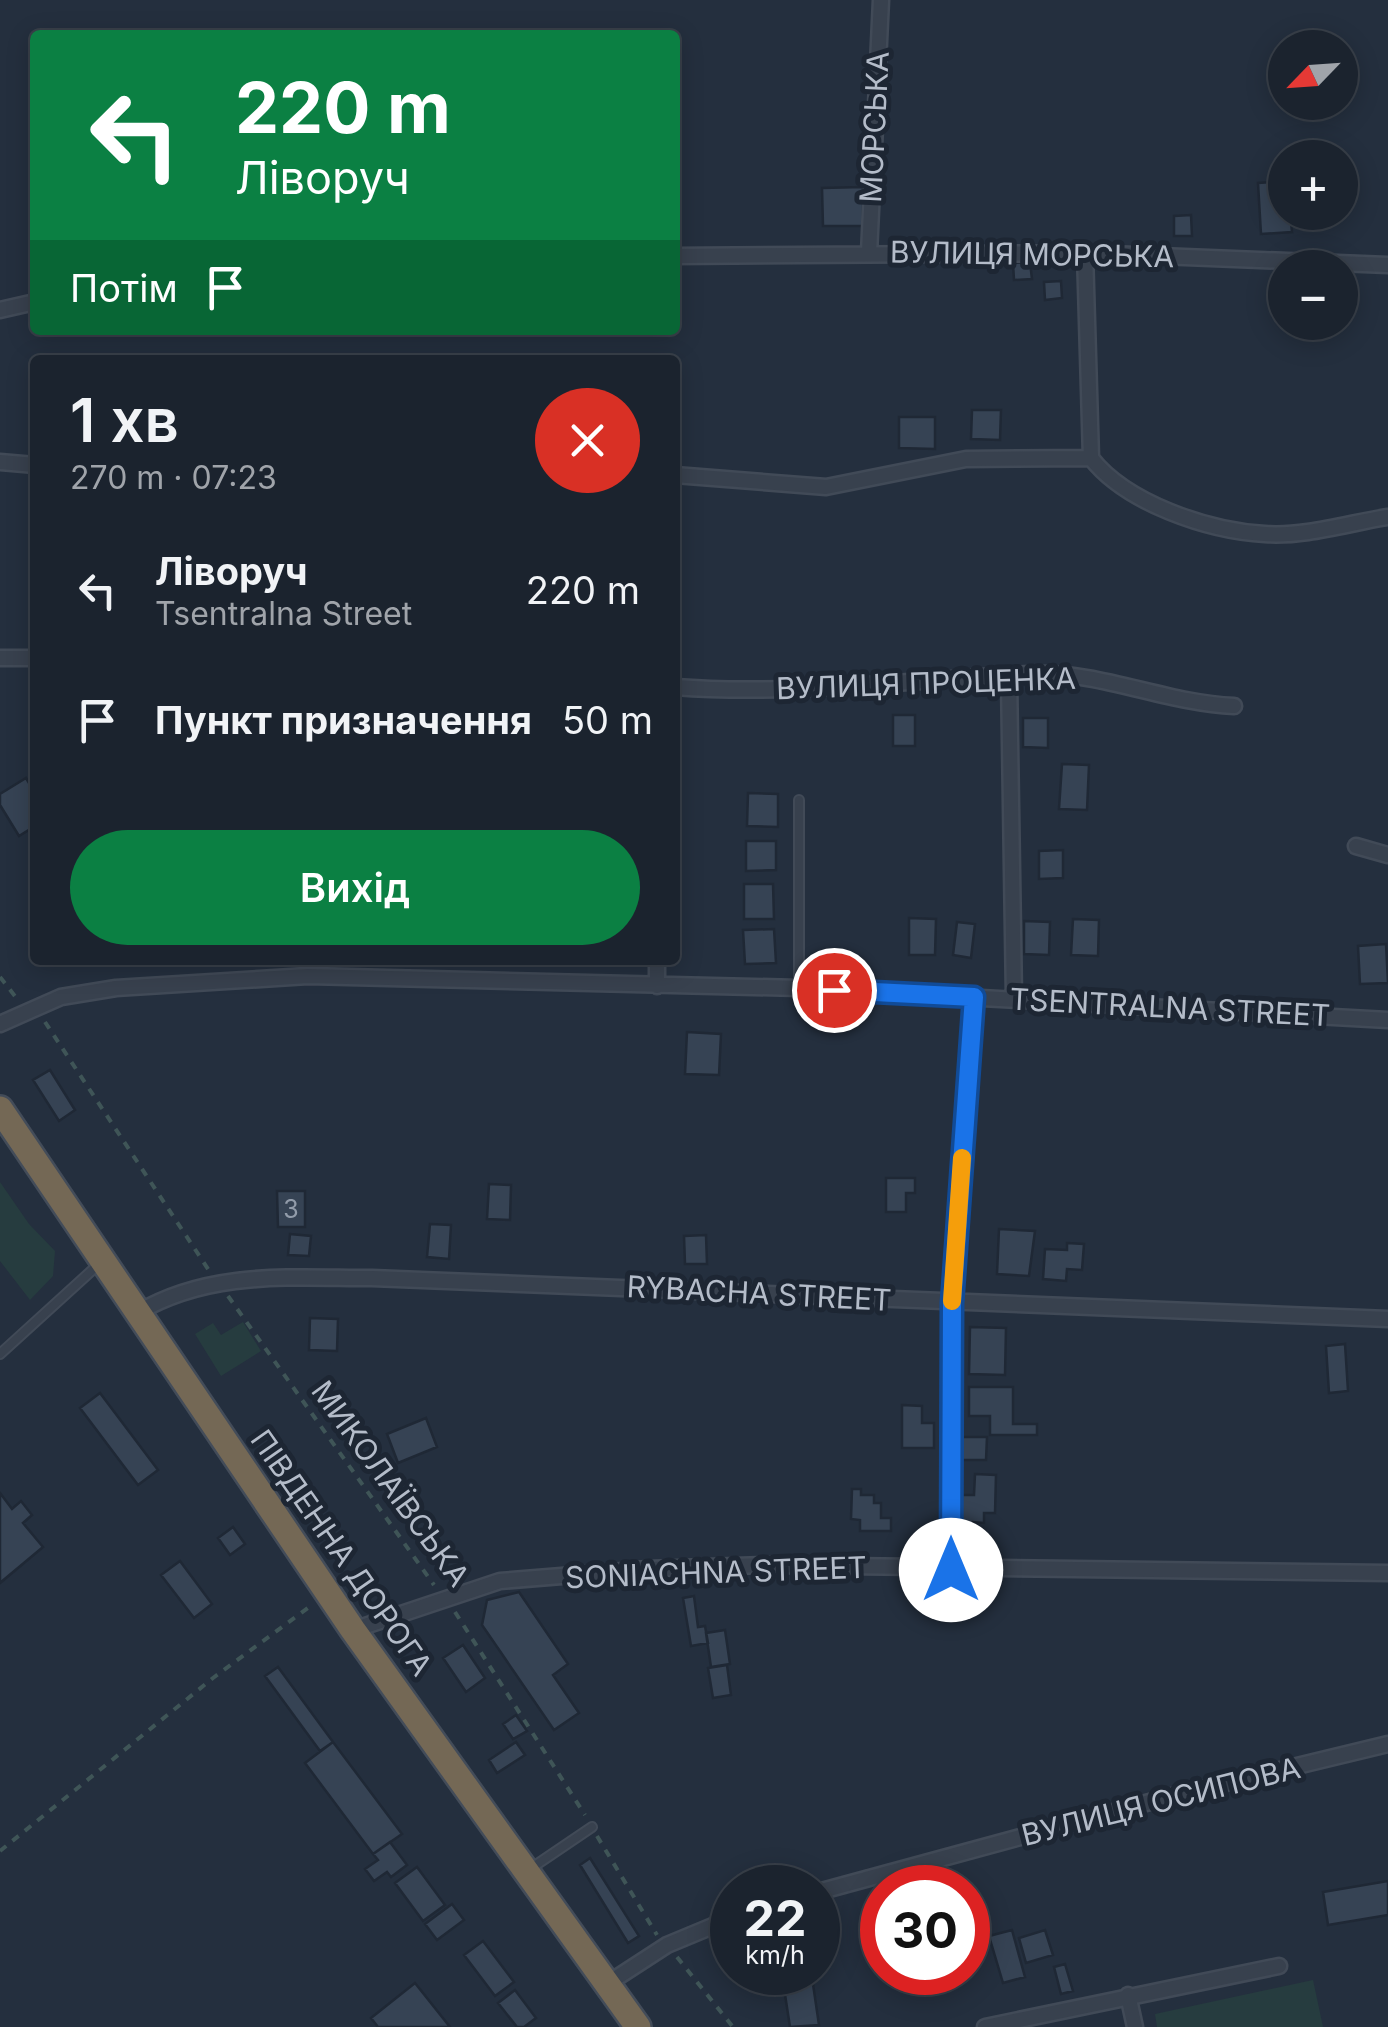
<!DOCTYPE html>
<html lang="uk">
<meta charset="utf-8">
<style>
:root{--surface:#1b232e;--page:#282f3a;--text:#f1f3f6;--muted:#a0a4aa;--line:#39404a;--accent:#0b8043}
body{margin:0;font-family:Inter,sans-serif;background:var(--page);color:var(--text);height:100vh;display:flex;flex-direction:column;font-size:38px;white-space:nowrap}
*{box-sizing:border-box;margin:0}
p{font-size:32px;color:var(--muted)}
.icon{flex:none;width:55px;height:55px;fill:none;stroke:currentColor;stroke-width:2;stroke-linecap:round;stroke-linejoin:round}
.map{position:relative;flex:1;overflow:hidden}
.details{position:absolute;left:30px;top:355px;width:650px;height:610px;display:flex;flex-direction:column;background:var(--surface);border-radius:10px;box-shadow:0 5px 25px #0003,0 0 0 2px var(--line)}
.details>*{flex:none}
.hud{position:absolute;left:30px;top:30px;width:650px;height:305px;border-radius:10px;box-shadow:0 5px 25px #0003,0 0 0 2px var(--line);background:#0b8043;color:#fff;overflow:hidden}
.needle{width:65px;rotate:245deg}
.controls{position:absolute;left:1268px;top:30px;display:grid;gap:20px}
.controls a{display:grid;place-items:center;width:90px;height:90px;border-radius:50%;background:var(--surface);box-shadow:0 5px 25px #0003,0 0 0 2px var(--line);font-size:50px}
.speed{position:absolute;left:710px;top:1865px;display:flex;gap:20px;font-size:50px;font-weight:700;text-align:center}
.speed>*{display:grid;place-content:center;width:130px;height:130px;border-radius:50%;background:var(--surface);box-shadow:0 5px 25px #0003,0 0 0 2px var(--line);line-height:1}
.speed small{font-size:25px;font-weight:400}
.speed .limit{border:15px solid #d22;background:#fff;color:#111}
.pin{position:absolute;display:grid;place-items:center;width:85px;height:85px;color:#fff;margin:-42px;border:5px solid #fff;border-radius:50%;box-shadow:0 2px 10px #0007}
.me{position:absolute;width:110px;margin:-55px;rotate:0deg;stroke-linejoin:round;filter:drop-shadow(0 0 8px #0008)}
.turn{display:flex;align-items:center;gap:35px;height:210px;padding:0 40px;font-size:45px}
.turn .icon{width:130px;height:130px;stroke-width:2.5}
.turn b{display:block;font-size:70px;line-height:85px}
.then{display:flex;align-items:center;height:95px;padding:0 40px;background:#0003;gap:20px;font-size:38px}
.round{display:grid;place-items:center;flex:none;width:105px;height:105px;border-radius:52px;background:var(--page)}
.headline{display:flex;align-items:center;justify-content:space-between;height:170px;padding:0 40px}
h1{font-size:60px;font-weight:600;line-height:75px}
.action{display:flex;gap:20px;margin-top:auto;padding:20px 40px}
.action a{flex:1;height:115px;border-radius:60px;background:var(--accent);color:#fff;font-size:40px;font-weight:600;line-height:115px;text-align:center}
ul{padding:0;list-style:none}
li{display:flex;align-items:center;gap:30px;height:130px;padding:0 40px}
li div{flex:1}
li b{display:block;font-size:38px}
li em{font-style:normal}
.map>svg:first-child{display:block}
.green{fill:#263c3f}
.building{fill:#364354;stroke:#1f2835;stroke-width:2.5}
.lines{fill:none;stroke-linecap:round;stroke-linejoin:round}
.lane-casing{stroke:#414a57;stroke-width:12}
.street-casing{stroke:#414a57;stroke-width:19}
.highway-casing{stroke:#434c59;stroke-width:30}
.path{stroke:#3f5557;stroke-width:4;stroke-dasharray:8 8;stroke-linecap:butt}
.lane{stroke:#38414e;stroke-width:8}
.street{stroke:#38414e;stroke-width:14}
.highway{stroke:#746855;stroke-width:25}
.route-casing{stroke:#114b97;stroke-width:25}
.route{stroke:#1a73e8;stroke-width:18}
.slow{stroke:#f59e0b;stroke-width:18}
.labels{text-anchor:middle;stroke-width:10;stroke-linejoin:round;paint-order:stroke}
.number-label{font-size:25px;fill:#929caa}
.street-label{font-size:30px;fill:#b4bcc9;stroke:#1d2633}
</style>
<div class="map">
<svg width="1388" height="2027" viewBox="0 0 1388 2027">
<rect width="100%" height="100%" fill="#242f3e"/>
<path class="green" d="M0,1182L29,1224L55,1251L53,1276L30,1300L0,1261Z
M243,1322L261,1351L221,1376L195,1334L213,1323L221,1335Z
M1313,1980L1323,2027H1157L1155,2014Z"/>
<path class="building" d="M1285,181V212H1290L1292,232L1261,234L1258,183Z
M863,187V226H823L822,188Z
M1191,215L1192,236H1174V216Z
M1030,262L1032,279L1014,280L1013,263Z
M1061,281L1062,298L1045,300L1044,282Z
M972,410H1001L1000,440L971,439Z
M899,417H935V449L899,448Z
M893,715H915V746H893Z
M1023,718H1048V748L1023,747Z
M1062,764L1089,765L1087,810L1059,809Z
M26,778L35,793V826L19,836L0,805V794Z
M748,793L778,794V827L747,826Z
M746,841H776V870L746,871Z
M1063,850V878L1039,879V851Z
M744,884H773L774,919H744Z
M909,918L936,919L935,955H909Z
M1073,919L1099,920L1098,956L1071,955Z
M1024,921L1050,922L1049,955L1024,954Z
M957,922L975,924L971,958L953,955Z
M774,929L776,963L745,964L743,930Z
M1386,944L1388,983L1360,984L1358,946Z
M687,1032L721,1034L719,1075L685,1074Z
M50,1070L75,1110L59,1121L33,1080Z
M886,1178H915V1193H906V1212H886Z
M489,1184L511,1185L510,1220L487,1219Z
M277,1191H305V1227H278Z
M430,1224L451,1225L449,1259L427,1257Z
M999,1229L1035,1231L1029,1276L997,1274Z
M290,1234L311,1236L309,1256L288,1255Z
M706,1235L707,1264H685L684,1236Z
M1067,1243L1084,1244L1082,1270L1067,1269L1066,1281L1043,1279L1045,1249L1067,1250Z
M310,1318L338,1319L337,1351L309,1350Z
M970,1327L1006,1328L1005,1375L969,1374Z
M1345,1344L1348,1391L1329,1393L1326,1346Z
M969,1387H1013V1424H1037V1435H990V1416H969Z
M100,1393L158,1470L138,1485L80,1408Z
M902,1405L922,1406V1423H934V1448H902Z
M426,1418L437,1447L398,1463L387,1434Z
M960,1437H987L986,1460H960Z
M975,1474L996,1475L995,1513H984V1523L973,1522L972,1540H960L962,1495H974Z
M852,1489H861V1495H874V1503H881V1518H891V1531H860V1520L851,1519Z
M0,1493L12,1509L21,1501L32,1515L23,1523L43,1547L0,1583Z
M233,1527L245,1544L230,1555L218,1538Z
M180,1561L212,1604L194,1618L161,1575Z
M519,1592L568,1664L553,1675L579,1713L554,1730L482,1625L487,1600Z
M694,1596L698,1627L705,1626L708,1643L691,1646L683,1598Z
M725,1630L730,1664L711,1667L706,1633Z
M463,1645L485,1678L466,1692L443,1658Z
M727,1665L731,1695L713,1698L708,1668Z
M278,1667L333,1742L320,1751L265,1676Z
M516,1715L527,1731L513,1739L503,1724Z
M333,1742L402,1834L373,1854L305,1763Z
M516,1742L525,1755L497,1773L489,1760Z
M390,1842L407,1865L391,1877L387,1872L374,1881L365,1869L378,1860L373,1854Z
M590,1858L639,1936L628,1943L580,1865Z
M417,1867L445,1905L423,1921L395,1883Z
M1388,1881V1915L1328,1925L1323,1892Z
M452,1904L464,1920L437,1940L425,1924Z
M1012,1930L1025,1977L1003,1983L989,1936Z
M1045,1930L1053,1955L1026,1963L1019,1938Z
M483,1941L514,1982L495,1996L464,1955Z
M1065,1964L1073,1991L1061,1994L1054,1967Z
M415,1983L450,2027H378L371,2018Z
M813,1984L819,2025L790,2027L784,1988Z
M515,1990L536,2018L524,2027H517L498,2003Z"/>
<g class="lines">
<defs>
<path id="lane" d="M799,988V800
M0,1354L99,1264
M530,1869L592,1827"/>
<path id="street" d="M869,253L881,0
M1085,253L1091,458
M675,256L1085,253L1388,265
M0,310L35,302
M0,462L35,465
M675,475L826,487L966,459L1091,458C1126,503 1208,531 1265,534C1305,537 1349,523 1388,517
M0,658H35
M1009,678L1014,998
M675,687C795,696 912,679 1032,674C1101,671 1165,703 1234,706
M1356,846L1388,855
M657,960V986
M0,1024L61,997L116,988L308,976L799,988L1388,1020
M137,1313C210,1270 290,1278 372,1278L1388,1319
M951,1570L952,1303L974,997
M353,1630L500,1581L648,1569L767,1565L1388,1573
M818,1892L1168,1797L1388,1744
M607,1984L667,1945L732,1918
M1128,1995L1135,2027
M985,2027L1279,1966"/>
<path id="highway" d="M0,1109L353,1630L638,2027"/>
</defs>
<use href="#lane" class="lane-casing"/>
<use href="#street" class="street-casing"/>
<use href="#highway" class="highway-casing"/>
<path class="path" d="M0,977L18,1000
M45,1022L210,1272
M228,1296L434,1585
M455,1612L585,1815
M597,1836L657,1935
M0,1851L213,1678L312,1605
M677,1957L733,2027"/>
<use href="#lane" class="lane"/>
<use href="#street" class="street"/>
<use href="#highway" class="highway"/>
</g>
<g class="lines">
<defs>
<path id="route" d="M834,990L974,997L952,1303L951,1570"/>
</defs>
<use href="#route" class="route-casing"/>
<use href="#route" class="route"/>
<path class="slow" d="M952,1301L962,1158"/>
</g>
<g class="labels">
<g class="number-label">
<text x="291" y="1218">3</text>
</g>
<g class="street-label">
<text transform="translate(875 127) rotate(-87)" y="10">МОРСЬКА</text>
<text transform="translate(1032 255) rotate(1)" y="10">ВУЛИЦЯ МОРСЬКА</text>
<text transform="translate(926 684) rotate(-2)" y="10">ВУЛИЦЯ ПРОЦЕНКА</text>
<text transform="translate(1170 1008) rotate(3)" y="10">TSENTRALNA STREET</text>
<text transform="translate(759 1294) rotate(3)" y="10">RYBACHA STREET</text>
<text transform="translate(390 1484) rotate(54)" y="10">МИКОЛАЇВСЬКА</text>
<text transform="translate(341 1553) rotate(55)" y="10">ПІВДЕННА ДОРОГА</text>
<text transform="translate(716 1573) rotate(-2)" y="10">SONIACHNA STREET</text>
<text transform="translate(1161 1802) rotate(-14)" y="10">ВУЛИЦЯ ОСИПОВА</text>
</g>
</g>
</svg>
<div class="controls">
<a><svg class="needle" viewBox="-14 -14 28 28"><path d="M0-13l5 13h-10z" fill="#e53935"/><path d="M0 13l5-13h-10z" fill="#a0a4aa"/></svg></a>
<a>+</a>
<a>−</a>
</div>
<div class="speed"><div>22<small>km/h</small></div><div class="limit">30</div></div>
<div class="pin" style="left:834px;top:990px;background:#d93025"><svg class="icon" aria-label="arrive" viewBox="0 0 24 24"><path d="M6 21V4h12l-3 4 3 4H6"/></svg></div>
<svg class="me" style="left:951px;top:1570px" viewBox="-20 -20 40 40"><circle r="19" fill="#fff"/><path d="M0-13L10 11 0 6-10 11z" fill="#1a73e8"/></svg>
<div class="hud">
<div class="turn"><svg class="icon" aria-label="left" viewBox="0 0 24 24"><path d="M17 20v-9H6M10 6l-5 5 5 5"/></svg><div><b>220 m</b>Ліворуч</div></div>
<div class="then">Потім<svg class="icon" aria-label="arrive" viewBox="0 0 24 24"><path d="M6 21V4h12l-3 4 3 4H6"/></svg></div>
</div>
<section class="details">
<div class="headline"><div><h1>1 хв</h1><p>270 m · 07:23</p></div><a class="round" style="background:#d93025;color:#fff"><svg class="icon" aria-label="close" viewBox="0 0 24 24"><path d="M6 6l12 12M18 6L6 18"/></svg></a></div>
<ul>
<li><svg class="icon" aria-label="left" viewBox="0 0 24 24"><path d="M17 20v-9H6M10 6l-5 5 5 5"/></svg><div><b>Ліворуч</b><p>Tsentralna Street</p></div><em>220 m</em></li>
<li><svg class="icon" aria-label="arrive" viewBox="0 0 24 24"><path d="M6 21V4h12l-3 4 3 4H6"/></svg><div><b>Пункт призначення</b></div><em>50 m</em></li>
</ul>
<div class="action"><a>Вихід</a></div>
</section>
</div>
